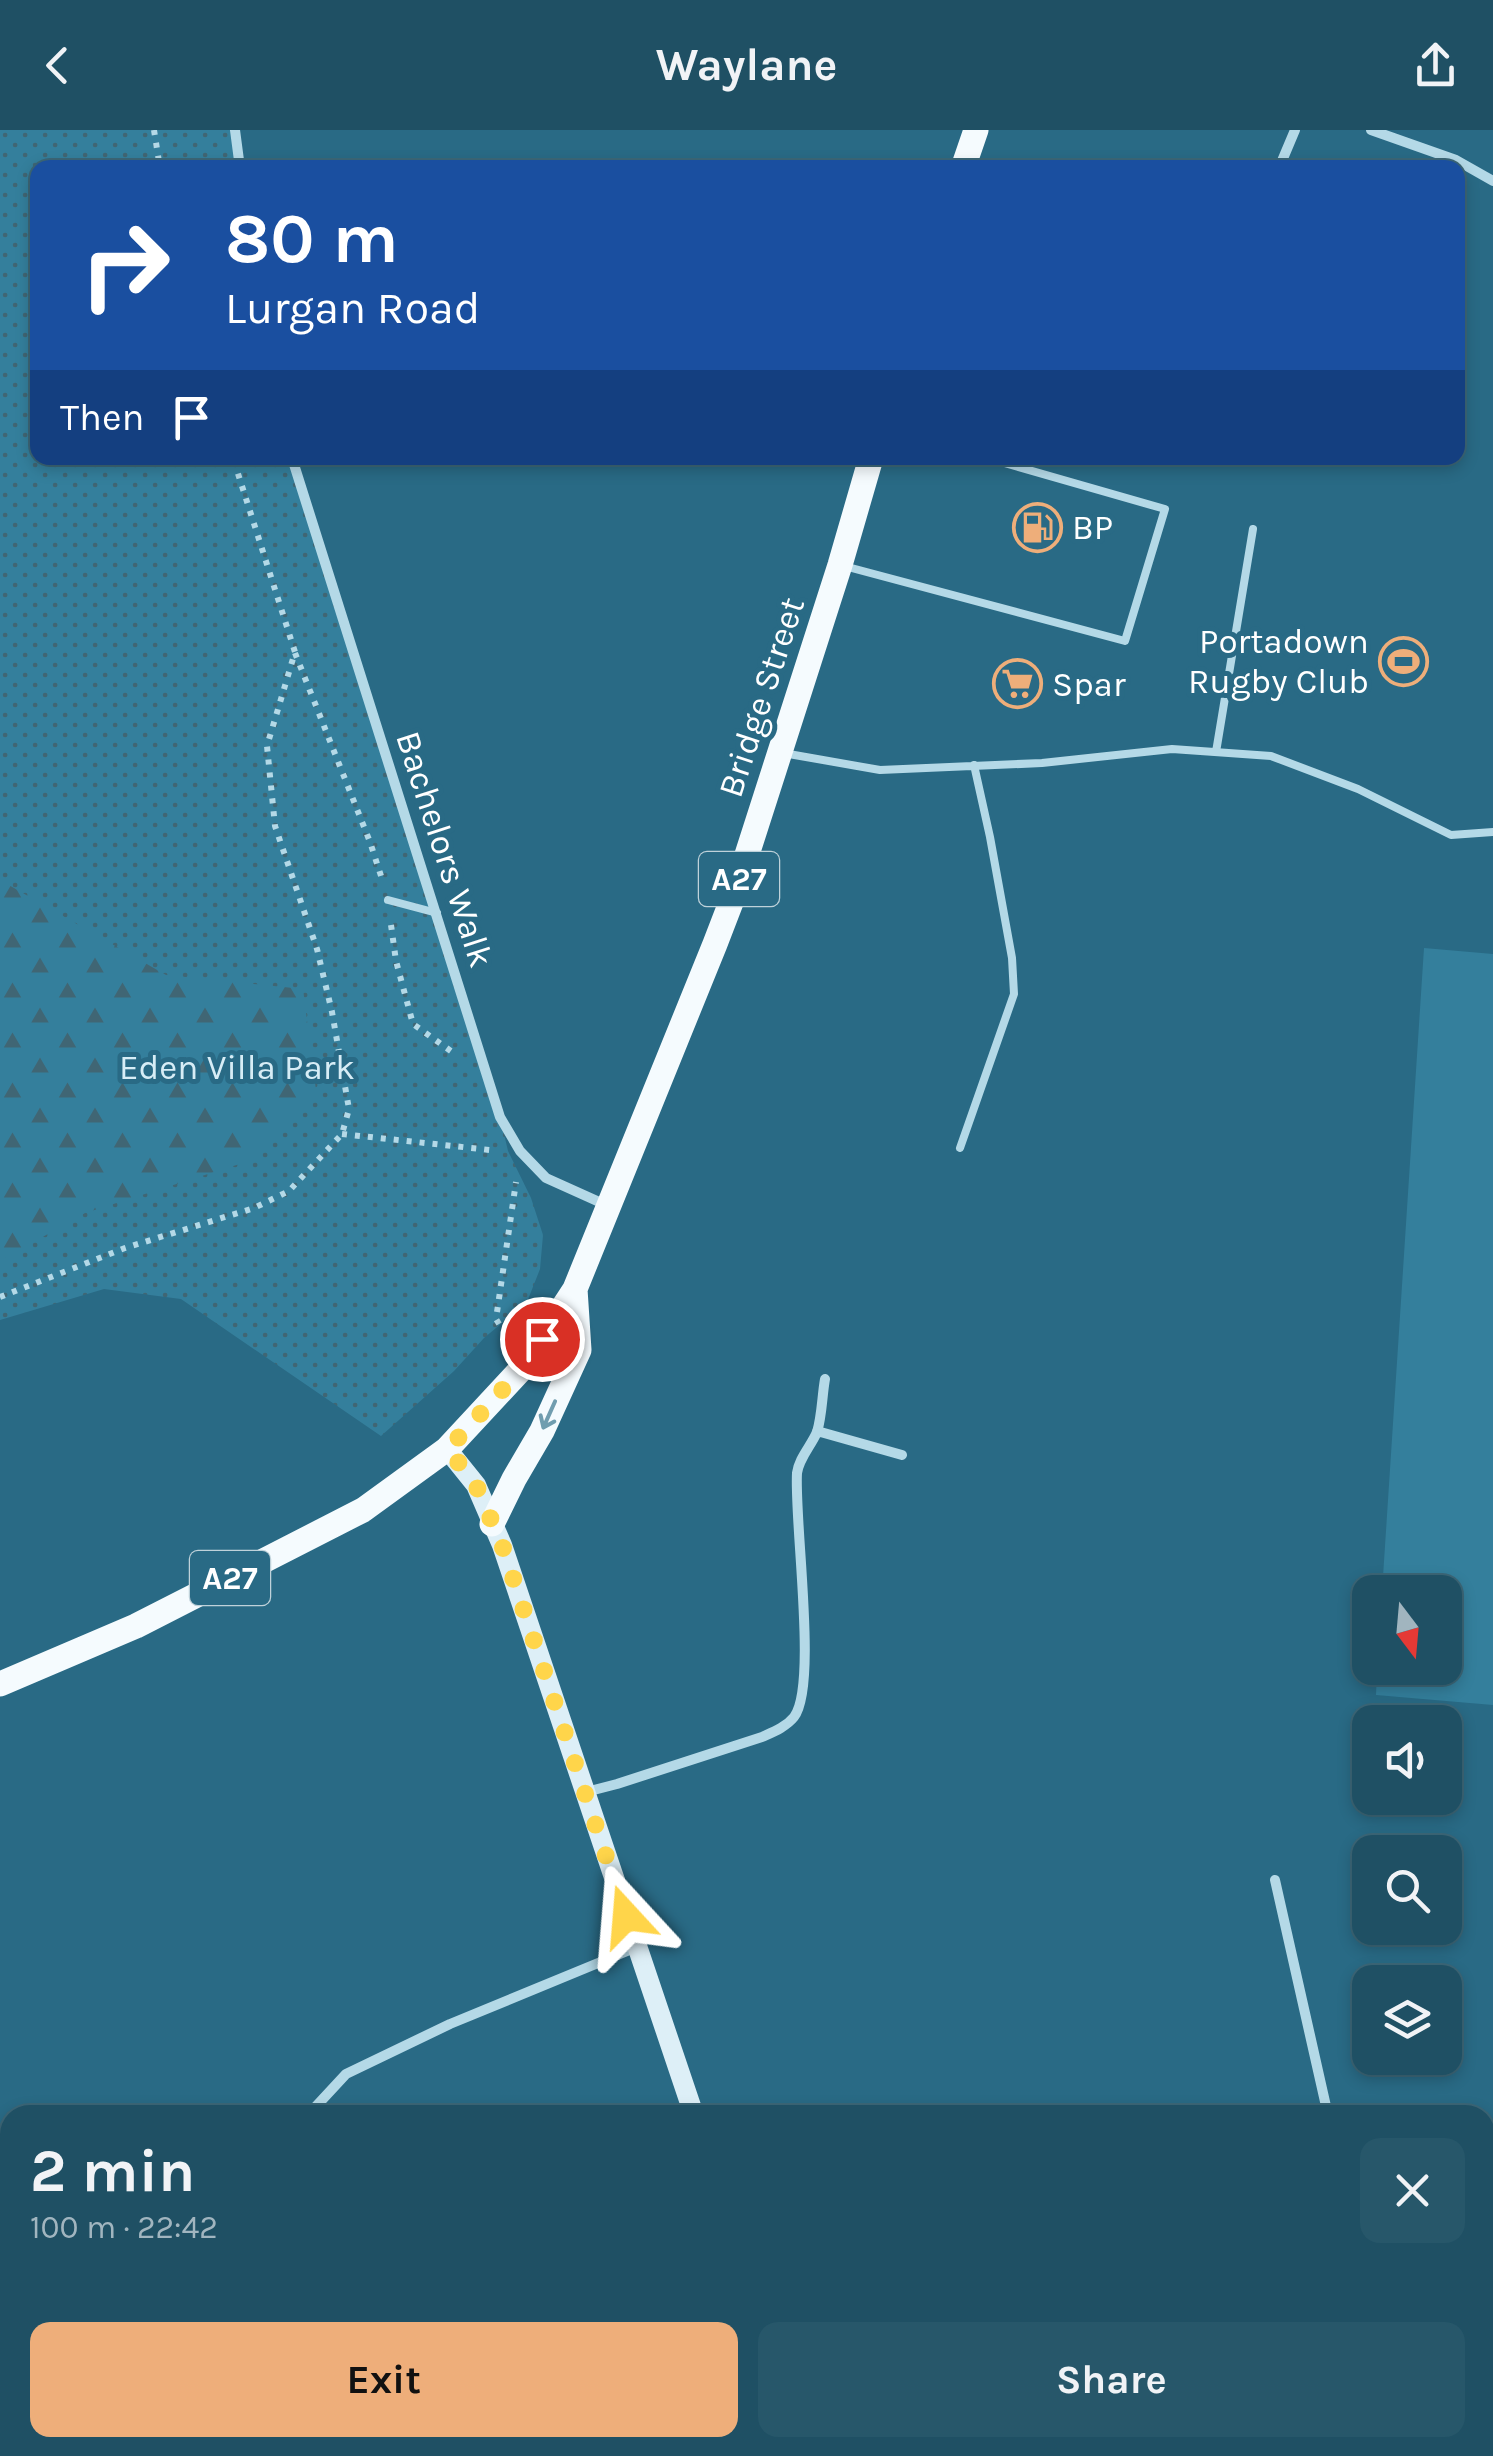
<!DOCTYPE html>
<meta charset="utf-8">
<style>
:root{--surface:#1f5064;--page:#27576a;--text:#f1f3f6;--muted:#a1b5bf;--line:#3c6778;--accent:#eeae7a}
body{margin:0;font-family:Karla,sans-serif;background:var(--page);color:var(--text);height:100vh;display:flex;flex-direction:column;font-size:38px;white-space:nowrap}
*{box-sizing:border-box;margin:0}
p{font-size:32px;color:var(--muted)}
.icon{flex:none;width:55px;height:55px;fill:none;stroke:currentColor;stroke-width:2;stroke-linecap:round;stroke-linejoin:round}
.map{position:relative;flex:1;overflow:hidden}
.drawer{position:absolute;left:0px;top:1975px;width:1495px;height:352px;display:flex;flex-direction:column;background:var(--surface);border-radius:30px 30px 0 0;box-shadow:0 5px 15px #0003,0 0 0 2px var(--line)}
.drawer>*{flex:none}
.top-card{position:absolute;left:30px;top:30px;width:1435px;height:305px;border-radius:20px;box-shadow:0 5px 15px #0003,0 0 0 2px var(--line);background:#1a4fa0;color:#fff;overflow:hidden}
.needle{width:65px;rotate:164deg}
.fabs{position:absolute;left:1352px;top:1445px;display:grid;gap:20px}
.fabs a{display:grid;place-items:center;width:110px;height:110px;border-radius:20px;background:var(--surface);box-shadow:0 5px 15px #0003,0 0 0 2px var(--line);font-size:50px}
.pin{position:absolute;display:grid;place-items:center;width:85px;height:85px;color:#fff;margin:-42px;border:5px solid #fff;border-radius:50%;box-shadow:0 2px 10px #0007}
.me{position:absolute;width:110px;margin:-55px;rotate:341deg;stroke-linejoin:round;filter:drop-shadow(0 0 8px #0008)}
.turn{display:flex;align-items:center;gap:35px;height:210px;padding:0 30px;font-size:45px}
.turn .icon{width:130px;height:130px;stroke-width:2.5}
.turn b{display:block;font-size:70px;line-height:85px}
.then{display:flex;align-items:center;height:95px;padding:0 30px;background:#0003;gap:20px;font-size:38px}
.round{display:grid;place-items:center;flex:none;width:105px;height:105px;border-radius:20px;background:var(--page)}
.summary{display:flex;align-items:center;justify-content:space-between;height:170px;padding:0 30px}
h1{font-size:60px;font-weight:700;line-height:75px}
.primary-button{display:flex;gap:20px;margin-top:auto;padding:20px 30px}
.primary-button a{flex:1;height:115px;border-radius:20px;background:var(--accent);color:#111;font-size:40px;font-weight:700;line-height:115px;text-align:center}
.primary-button a+a{background:var(--page);color:var(--text)}
header{display:flex;justify-content:space-between;align-items:center;height:130px;padding:0 30px;background:var(--surface);font-size:45px;font-weight:700}
.map>svg:first-child{display:block}
.green{fill:url(#green-dots)}
.forest{fill:url(#forest-firs)}
.pitch{fill:#347f9c}
.lines{fill:none;stroke-linecap:round;stroke-linejoin:round}
.path{stroke:#b4d9e7;stroke-width:6;stroke-dasharray:5 8;stroke-linecap:butt}
.service{stroke:#b4d9e7;stroke-width:8}
.minor{stroke:#b4d9e7;stroke-width:10}
.secondary{stroke:#ddeff7;stroke-width:20}
.primary{stroke:#f5fbfe;stroke-width:25}
.oneway{stroke:#709daf}
.route{stroke:#ffd54a;stroke-width:18;stroke-dasharray:0 32.4}
.labels{text-anchor:middle;stroke-width:10;stroke-linejoin:round;paint-order:stroke}
.shield{fill:#296a85;stroke:#bfd2da;stroke-width:2.5}
.shield-label{font-size:32px;font-weight:bold;fill:#fff}
.poi-label{font-size:35px;fill:#fff;stroke:#296a85;text-anchor:start}
.street-label{font-size:35px;fill:#fff;stroke:#296a85}
.park-label{font-size:35px;fill:#d7edf6;stroke:#296a85}
</style>
<header><svg class="icon" aria-label="back" viewBox="0 0 24 24"><path d="M15 5l-7 7 7 7"/></svg>Waylane<svg class="icon" aria-label="share" viewBox="0 0 24 24"><path d="M12 15V3M7 8l5-5 5 5M5 13v7h14v-7"/></svg></header>
<div class="map">
<svg width="1493" height="2326" viewBox="0 0 1493 2326">
<defs>
<pattern id="green-dots" width="8" height="8" patternUnits="userSpaceOnUse" patternTransform="scale(2.5)"><rect width="8" height="8" fill="#347f9c"/><path d="M2 2h.1M6 6h.1" fill="none" stroke="#406674" stroke-width="1.8" stroke-linecap="round"/></pattern>
<pattern id="forest-firs" width="22" height="20" patternUnits="userSpaceOnUse" patternTransform="scale(2.5)"><rect width="22" height="20" fill="#347f9c"/><path d="M5 1l3.5 6h-7zM16 11l3.5 6h-7z" fill="#406674"/></pattern>
</defs>
<rect width="100%" height="100%" fill="#296a85"/>
<path class="green" d="M0,0H235L240,37L38,38V328H292L500,987L508,1021L531,1068L543,1105L540,1139L527,1172L484,1208L454,1241L381,1306L181,1169L104,1159L0,1190Z"/>
<path class="forest" d="M0,750L166,845L303,859L317,968L249,1031L85,1083L0,1131Z"/>
<path class="pitch" d="M1424,818L1493,824V1575L1376,1565L1377,1538H1445V1462H1382Z"/>
<g class="lines">
<path class="path" d="M154,0L160,38
M295,523L370,712L382,749
M391,795L396,831L413,894L455,924
M342,1004L490,1020
M0,1167L125,1118L254,1078L289,1061L342,1004L349,979L332,882L317,819L275,696L267,616L295,522L233,328
M506,1205L496,1189L516,1052"/>
<path class="service" d="M844,436L1125,511L1165,379L987,328
M1216,622L1253,399
M783,623L880,640L1042,633L1172,619L1271,626L1358,659L1451,705L1493,702
M388,770L437,783
M960,1018L1014,864L1012,828L990,707L974,635"/>
<path class="minor" d="M235,0L240,38
M1371,0L1456,30L1493,51
M1279,38L1295,0
M292,328L500,987L520,1021L546,1048L606,1075
M817,1301L902,1325
M586,1662L617,1654L762,1607C773,1602 786,1597 794,1587C818,1556 794,1393 797,1343C799,1328 811,1316 817,1302C822,1286 822,1266 825,1249
M1275,1750L1328,1985
M308,1985L346,1944L450,1894L637,1817
M0,2035L10,2032
M1404,2318L1406,2326
M191,2326L196,2318"/>
<path class="secondary" d="M447,1319L476,1355L502,1415L694,1985
M796,2318L798,2326"/>
<path class="primary" d="M963,38L976,0
M492,1394L514,1349L542,1301L579,1220L575,1159
M0,1554L136,1496L363,1380L447,1319L526,1234L575,1159L715,814L735,762L840,435L871,328"/>
</g>
<defs><path id="oneway-shaft" d="M-6 0H5M1.5-3L5.5 0L1.5 3" fill="none" stroke-width="1.6" stroke-linecap="round" stroke-linejoin="round" transform="scale(2.5)"/></defs>
<use class="oneway" href="#oneway-shaft" transform="translate(549 1285) rotate(114)"/>
<g class="lines">
<path class="route" d="M542,1209L526,1234L448,1319L476,1355L502,1415L626,1786"/>
</g>
<defs>
<symbol id="fuel-ring" viewBox="-11 -11 22 22"><circle r="9.5" fill="#296a85" stroke="#eeae7a" stroke-width="1.5"/><path d="M-5.5-6h7V0h2V4h1.3V-2.5L3-4.5l.8-.8L6-3V5H2.5V1h-1V6h-7ZM-4.2-4.7v3.2H.2V-4.7Z" fill="#eeae7a"/></symbol>
<symbol id="stadium-ring" viewBox="-11 -11 22 22"><circle r="9.5" fill="#296a85" stroke="#eeae7a" stroke-width="1.5"/><path d="M0-5a6.5 5 0 1 0 0 10a6.5 5 0 1 0 0-10ZM-3.5-1.8h7v3.6h-7Z" fill="#eeae7a"/></symbol>
<symbol id="supermarket-ring" viewBox="-11 -11 22 22"><circle r="9.5" fill="#296a85" stroke="#eeae7a" stroke-width="1.5"/><path d="M-6-5.5h2.5l.6 2H6L4.5 2H-2.5L-4.4-4H-6ZM-1.5 3.2a1.3 1.3 0 1 0 .1 0ZM3 3.2a1.3 1.3 0 1 0 .1 0Z" fill="#eeae7a"/></symbol>
</defs>
<g fill-rule="evenodd">
<use href="#fuel-ring" x="1010" y="370" width="55" height="55"/>
<use href="#stadium-ring" x="1376" y="504" width="55" height="55"/>
<use href="#supermarket-ring" x="990" y="526" width="55" height="55"/>
</g>
<g class="labels">
<g class="shield">
<rect x="699" y="722" width="80" height="54" rx="8"/>
<rect x="190" y="1421" width="80" height="54" rx="8"/>
</g>
<g class="shield-label">
<text x="739" y="760">A27</text>
<text x="230" y="1459">A27</text>
</g>
<g class="poi-label">
<text x="1072" y="409">BP</text>
<text x="1369" y="523" text-anchor="end">Portadown<tspan x="1369" dy="40">Rugby Club</tspan></text>
<text x="1052" y="566">Spar</text>
</g>
<g class="street-label">
<text transform="translate(761 567) rotate(-72)" y="12">Bridge Street</text>
<text transform="translate(445 719) rotate(72)" y="12">Bachelors Walk</text>
</g>
<g class="park-label">
<text x="237" y="949">Eden Villa Park</text>
</g>
</g>
</svg>
<div class="fabs">
<a><svg class="needle" viewBox="-14 -14 28 28"><path d="M0-13l5 13h-10z" fill="#e53935"/><path d="M0 13l5-13h-10z" fill="#a1b5bf"/></svg></a>
<a><svg class="icon" aria-label="sound" viewBox="0 0 24 24"><path d="M4 9h4l5-4v14l-5-4H4zM17 9q2 3 0 6"/></svg></a>
<a><svg class="icon" aria-label="search" viewBox="0 0 24 24"><circle cx="10" cy="10" r="6"/><path d="M15 15l6 6"/></svg></a>
<a><svg class="icon" aria-label="layers" viewBox="0 0 24 24"><path d="M12 4l9 5-9 5-9-5zM3 14l9 5 9-5"/></svg></a>
</div>
<div class="pin" style="left:542px;top:1209px;background:#d93025"><svg class="icon" aria-label="arrive" viewBox="0 0 24 24"><path d="M6 21V4h12l-3 4 3 4H6"/></svg></div>
<svg class="me" style="left:626px;top:1786px" viewBox="-20 -20 40 40"><path d="M0-17L14 15 0 8-14 15z" fill="#ffd54a" stroke="#fff" stroke-width="4"/></svg>
<div class="top-card">
<div class="turn"><svg class="icon" aria-label="right" viewBox="0 0 24 24"><path d="M7 20v-9h11M14 6l5 5-5 5"/></svg><div><b>80 m</b>Lurgan Road</div></div>
<div class="then">Then<svg class="icon" aria-label="arrive" viewBox="0 0 24 24"><path d="M6 21V4h12l-3 4 3 4H6"/></svg></div>
</div>
<section class="drawer">
<div class="summary"><div><h1>2 min</h1><p>100 m · 22:42</p></div><a class="round"><svg class="icon" aria-label="close" viewBox="0 0 24 24"><path d="M6 6l12 12M18 6L6 18"/></svg></a></div>
<div class="primary-button"><a>Exit</a><a>Share</a></div>
</section>
</div>
